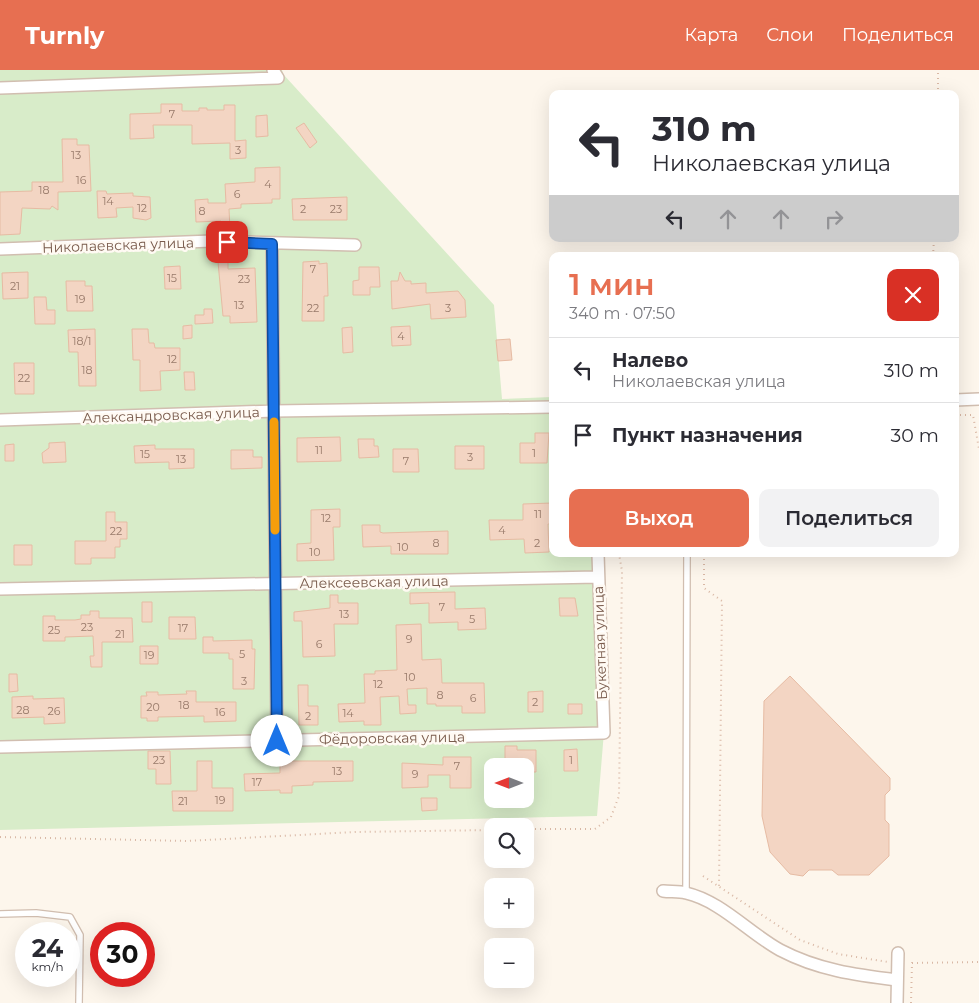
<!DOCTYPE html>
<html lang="ru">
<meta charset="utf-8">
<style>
:root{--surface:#fff;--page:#f2f2f3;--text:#2b2b33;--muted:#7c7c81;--line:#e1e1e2;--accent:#e76f51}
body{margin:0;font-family:Montserrat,sans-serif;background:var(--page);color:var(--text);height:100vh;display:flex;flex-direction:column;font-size:19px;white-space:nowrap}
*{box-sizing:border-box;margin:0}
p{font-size:16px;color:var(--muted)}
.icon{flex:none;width:28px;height:28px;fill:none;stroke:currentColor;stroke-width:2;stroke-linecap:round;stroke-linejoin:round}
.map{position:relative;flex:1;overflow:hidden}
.details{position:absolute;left:549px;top:182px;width:410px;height:305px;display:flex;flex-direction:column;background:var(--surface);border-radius:10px;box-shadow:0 5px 20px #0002}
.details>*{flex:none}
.banner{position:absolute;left:549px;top:20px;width:410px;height:152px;border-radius:10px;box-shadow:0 5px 20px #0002;background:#fff;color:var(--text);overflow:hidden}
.needle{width:32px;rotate:270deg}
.fabs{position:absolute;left:484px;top:688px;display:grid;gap:10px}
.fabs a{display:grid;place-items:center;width:50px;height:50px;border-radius:10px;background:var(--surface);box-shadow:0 5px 20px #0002;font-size:25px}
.speed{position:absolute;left:15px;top:852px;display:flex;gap:10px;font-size:25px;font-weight:700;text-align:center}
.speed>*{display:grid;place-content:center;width:65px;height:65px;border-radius:50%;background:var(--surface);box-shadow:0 5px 20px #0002;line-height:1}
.speed small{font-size:12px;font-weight:400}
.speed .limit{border:8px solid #d22;background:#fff;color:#111}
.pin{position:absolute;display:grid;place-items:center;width:42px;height:42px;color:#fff;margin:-21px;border-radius:10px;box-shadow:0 2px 8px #0006}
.me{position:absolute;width:55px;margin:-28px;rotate:0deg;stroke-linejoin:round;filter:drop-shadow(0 0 4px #0008)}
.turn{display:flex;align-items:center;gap:18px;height:105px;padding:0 20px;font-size:22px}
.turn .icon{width:65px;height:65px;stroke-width:2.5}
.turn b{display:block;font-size:35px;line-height:42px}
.lanes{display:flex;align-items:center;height:48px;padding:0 20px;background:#0003;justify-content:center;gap:25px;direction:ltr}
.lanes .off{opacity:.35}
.round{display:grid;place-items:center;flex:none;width:52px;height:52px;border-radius:10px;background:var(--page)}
.summary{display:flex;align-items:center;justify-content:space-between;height:85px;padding:0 20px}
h1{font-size:30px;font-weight:600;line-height:38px;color:var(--accent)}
.primary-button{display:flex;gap:10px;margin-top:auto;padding:10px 20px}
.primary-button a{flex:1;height:58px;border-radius:10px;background:var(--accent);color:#fff;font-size:20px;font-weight:600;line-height:58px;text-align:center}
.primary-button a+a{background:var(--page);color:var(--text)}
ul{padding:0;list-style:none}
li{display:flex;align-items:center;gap:15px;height:65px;padding:0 20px;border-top:1px solid var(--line)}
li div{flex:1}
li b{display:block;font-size:19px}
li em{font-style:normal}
header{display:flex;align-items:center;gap:30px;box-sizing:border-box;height:70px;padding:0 25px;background:var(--accent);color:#fff}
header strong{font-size:24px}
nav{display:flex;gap:28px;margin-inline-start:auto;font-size:18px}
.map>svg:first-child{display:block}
.green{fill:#d8ecc9;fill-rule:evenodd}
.building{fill:#f3d5c3;stroke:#e6bba3}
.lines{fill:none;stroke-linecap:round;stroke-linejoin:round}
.service-casing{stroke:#d1beb0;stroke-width:8}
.minor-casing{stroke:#d1beb0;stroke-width:14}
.path{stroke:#d9b8a5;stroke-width:2;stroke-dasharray:1 4;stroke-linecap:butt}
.service{stroke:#fff;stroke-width:5.5}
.minor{stroke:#fff;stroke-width:11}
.route-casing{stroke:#114b97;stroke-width:12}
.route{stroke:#1a73e8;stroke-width:9}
.slow{stroke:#f59e0b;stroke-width:9}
.labels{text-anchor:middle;stroke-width:5;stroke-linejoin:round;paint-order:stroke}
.number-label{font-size:11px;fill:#987a6a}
.street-label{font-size:14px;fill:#7a5c4d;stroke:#fffaf3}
</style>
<header>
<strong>Turnly</strong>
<nav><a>Карта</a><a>Слои</a><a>Поделиться</a></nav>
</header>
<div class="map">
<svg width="979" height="933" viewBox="0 0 979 933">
<rect width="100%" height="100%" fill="#fdf6ec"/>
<path class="green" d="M0,0H282L283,4L494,235L502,329L552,327V484H603L605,650L597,746L0,760ZM492,696H525V729H492Z"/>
<path class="building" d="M161,34H182V41H199V38H207V40H224V35H235V71L246,70V88L230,89V73L192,74V55H153L154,68L130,69V44L161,43Z
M267,45L268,66L256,67V46Z
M304,53L317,72L310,78L296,58Z
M62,69H77V75H89L91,121L58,122V140L52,136L50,139L22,138L20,164L0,165V122L32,121V112H63Z
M280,97V129H272V133L241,134V138L229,139L230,159H222L221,151L196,152L195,130L208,129V133H226L225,114L255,112V98Z
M97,121H106L107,124L133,123V126L150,127L151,148L146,150L133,148V137L116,138L117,147L98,148Z
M347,127V150H293L292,129Z
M228,191V199L255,198L257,252L230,253V246H223L218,192Z
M319,191V194L327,193L328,226H324V251H302L303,192Z
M180,196L181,219H165L164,197Z
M359,197H379L380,217H370V225H353V211L359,210Z
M28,202V228L3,229L2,203Z
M400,202L405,211H411V214L426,213V223L458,221L465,230L466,247L431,249L430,234L392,239L391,211H398Z
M66,211H85V216H92L93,241H67Z
M34,227H46L47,240H55V254H35Z
M204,239H212L213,253L195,254V245H204Z
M192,255V268L183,269V256Z
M410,256L411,275L392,276L391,257Z
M352,257L353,282L343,283L342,258Z
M95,259L96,316H79L78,282H69L68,260Z
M132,259H148L149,273H154L155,278H180V300L160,301L161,320L140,321V290H133Z
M510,269L512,290L498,291L496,270Z
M14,293H34V324H15Z
M184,302H194L195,320H185Z
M535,363H549L547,393H520V373H535Z
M340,367L341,391L297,392V368Z
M358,369H374V376H378L379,387L359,388Z
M65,372L66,392L43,393L42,383L49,378V373Z
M14,374V391H5V375Z
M155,375V379H194V398L169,399V392L135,393L134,376Z
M455,376H484V399H455Z
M393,379H418L419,402H393Z
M231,380H253V387H262V398L231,399Z
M552,433V454H548L549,482L525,483L524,469L490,470L489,450H523V434Z
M340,439V457H333L334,490L297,491V474L311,473V440Z
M106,442H115V452H127V469H120V477H115V488H91V494H75V471H106Z
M362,455H380V462L383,463L448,461V484H391V476L363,477Z
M14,475H32V495H14Z
M455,522V539L485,538L486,559L458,560V552L429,553V533L410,534V523Z
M330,525H338V533H358V554H334L335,586L303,587L302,551H294V542L330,538Z
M559,528H575L578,546H560Z
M142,532H152V552H142Z
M90,541H99V548H132L133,572H102V597H91L90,586H94L93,566L65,567V571H43V546H55V550H75L81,549V545H90Z
M169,547H195L196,569H169Z
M421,554L422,590L441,589L442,613H484L485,643H462V636H436V634H427V618L407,619L408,635H416V643L400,644L399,626L380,627L381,655H364V651L339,652L338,634L365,633L364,604H375V601L397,600L396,555Z
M203,567H213V571L252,570V579H255L254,619H233V589H229V583H203Z
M140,576H158V594H140Z
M9,604H17L18,621L9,622Z
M790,606L890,708V720L885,725V750L889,754V786L869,805H838L832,800H809L803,806L790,804L770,782L762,746L764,631Z
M298,615H308V636H318V655H299Z
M186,621H196V632H236V651L204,652V646L158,647V651H147V648H141V626H147L146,622H158V625L187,624Z
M543,621V642H528V622Z
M33,626V629L64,628L65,653L44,654V647L12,648V627Z
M568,634H582V644H568Z
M505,676H517V680H536V702H525L523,689H505Z
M577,679L578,701H564V680Z
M148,681H170L171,714H156V699H148Z
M289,681V691H353V711L313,712V715L292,716V723H280V720L245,721L244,704L280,703V682Z
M443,687H471V718H450V705H428V717L402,718V693L443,695Z
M197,691H212V718H233V741H173L172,721H197Z
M421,728H437V740L422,741Z"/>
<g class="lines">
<defs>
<path id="service" d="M686,823L687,484
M0,844L36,843L70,847L80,865L79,933"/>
<path id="minor" d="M0,18L278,8L273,0
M272,174L277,671
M0,179L212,171L355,175
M955,330L979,329
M0,350L274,341L552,337
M0,519L598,507
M0,677L604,663L598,484
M663,821C670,822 679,821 686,823C721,831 749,863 780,880C818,900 856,905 897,910
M897,933L898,883"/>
</defs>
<use href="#service" class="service-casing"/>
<use href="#minor" class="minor-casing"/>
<path class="path" d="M938,24V0
M933,186L934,169
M955,345H973L979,379
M704,484V518L722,531L719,817
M525,759H595L611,747L619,726L622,501L619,484
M0,767L187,771L355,762L492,760
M703,806L800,870L838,884L888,892
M911,933L912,893L979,892"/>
<use href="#service" class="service"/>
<use href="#minor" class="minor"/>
</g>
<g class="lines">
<defs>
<path id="route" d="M227,172L272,174L277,671"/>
</defs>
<use href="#route" class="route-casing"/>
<use href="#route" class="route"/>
<path class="slow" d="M274,352L275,460"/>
</g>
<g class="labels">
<g class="number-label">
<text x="172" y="48">7</text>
<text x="238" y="84">3</text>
<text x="76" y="89">13</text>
<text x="81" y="114">16</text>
<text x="268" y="118">4</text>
<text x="44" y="124">18</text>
<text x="237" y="128">6</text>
<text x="108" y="135">14</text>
<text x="142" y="142">12</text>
<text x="303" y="143">2</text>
<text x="336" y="143">23</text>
<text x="202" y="145">8</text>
<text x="313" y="203">7</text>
<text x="172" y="212">15</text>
<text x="244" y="213">23</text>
<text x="15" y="220">21</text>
<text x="80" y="233">19</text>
<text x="239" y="239">13</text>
<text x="313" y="242">22</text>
<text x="448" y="242">3</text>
<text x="401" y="270">4</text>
<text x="82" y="275">18/1</text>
<text x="172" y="293">12</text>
<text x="87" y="304">18</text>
<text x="24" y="312">22</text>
<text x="319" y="384">11</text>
<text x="534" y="387">1</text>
<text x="145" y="388">15</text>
<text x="470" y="391">3</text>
<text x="181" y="393">13</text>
<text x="406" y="395">7</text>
<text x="538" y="448">11</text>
<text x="326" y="452">12</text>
<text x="502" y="464">4</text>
<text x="116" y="465">22</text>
<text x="436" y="477">8</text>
<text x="537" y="477">2</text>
<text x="403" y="481">10</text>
<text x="315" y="486">10</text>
<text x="442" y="541">7</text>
<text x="344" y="548">13</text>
<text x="472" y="553">5</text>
<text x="87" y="561">23</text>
<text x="183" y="562">17</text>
<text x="54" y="564">25</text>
<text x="120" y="568">21</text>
<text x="409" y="573">9</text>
<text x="319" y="578">6</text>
<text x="242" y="588">5</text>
<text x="149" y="589">19</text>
<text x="410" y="611">10</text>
<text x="244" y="615">3</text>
<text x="378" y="618">12</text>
<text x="440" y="629">8</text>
<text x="473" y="632">6</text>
<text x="535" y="636">2</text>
<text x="184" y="639">18</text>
<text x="153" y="641">20</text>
<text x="23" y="644">28</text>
<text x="54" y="645">26</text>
<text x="220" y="646">16</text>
<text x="348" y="647">14</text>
<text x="308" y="650">2</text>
<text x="159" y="694">23</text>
<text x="571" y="694">1</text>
<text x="457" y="700">7</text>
<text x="337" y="705">13</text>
<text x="415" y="708">9</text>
<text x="257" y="716">17</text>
<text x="220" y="734">19</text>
<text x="183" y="735">21</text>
</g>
<g class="street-label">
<text transform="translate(118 175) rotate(-2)" y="5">Николаевская улица</text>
<text transform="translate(171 345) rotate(-2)" y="5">Александровская улица</text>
<text transform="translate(374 512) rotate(-1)" y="5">Алексеевская улица</text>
<text transform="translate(600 573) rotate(-92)" y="5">Букетная улица</text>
<text transform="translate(392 668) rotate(-1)" y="5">Фёдоровская улица</text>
</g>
</g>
</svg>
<div class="fabs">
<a><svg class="needle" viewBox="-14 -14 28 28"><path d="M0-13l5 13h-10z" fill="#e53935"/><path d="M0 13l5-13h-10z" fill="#7c7c81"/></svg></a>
<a><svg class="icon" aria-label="search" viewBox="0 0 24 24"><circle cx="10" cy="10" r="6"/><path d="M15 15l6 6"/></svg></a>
<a>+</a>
<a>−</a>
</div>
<div class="speed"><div>24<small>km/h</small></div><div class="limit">30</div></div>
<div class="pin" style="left:227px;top:172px;background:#d93025"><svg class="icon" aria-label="arrive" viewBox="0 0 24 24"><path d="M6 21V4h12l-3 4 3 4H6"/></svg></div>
<svg class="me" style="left:277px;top:671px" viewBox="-20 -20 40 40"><circle r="19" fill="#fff"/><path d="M0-13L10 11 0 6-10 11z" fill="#1a73e8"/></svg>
<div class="banner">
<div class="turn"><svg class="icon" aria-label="left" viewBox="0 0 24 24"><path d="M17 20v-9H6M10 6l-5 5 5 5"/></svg><div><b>310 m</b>Николаевская улица</div></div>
<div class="lanes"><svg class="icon" aria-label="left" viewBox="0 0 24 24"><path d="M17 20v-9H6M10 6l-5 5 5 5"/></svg><svg class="icon off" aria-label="ahead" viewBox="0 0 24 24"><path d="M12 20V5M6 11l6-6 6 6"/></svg><svg class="icon off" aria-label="ahead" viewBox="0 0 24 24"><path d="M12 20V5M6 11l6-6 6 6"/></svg><svg class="icon off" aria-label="right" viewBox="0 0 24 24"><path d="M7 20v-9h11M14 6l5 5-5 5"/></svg></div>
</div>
<section class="details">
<div class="summary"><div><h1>1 мин</h1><p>340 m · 07:50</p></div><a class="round" style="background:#d93025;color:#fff"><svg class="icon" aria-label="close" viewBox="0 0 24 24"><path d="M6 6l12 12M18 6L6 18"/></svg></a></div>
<ul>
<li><svg class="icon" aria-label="left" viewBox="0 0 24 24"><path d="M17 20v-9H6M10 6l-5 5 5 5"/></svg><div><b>Налево</b><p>Николаевская улица</p></div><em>310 m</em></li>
<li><svg class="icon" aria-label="arrive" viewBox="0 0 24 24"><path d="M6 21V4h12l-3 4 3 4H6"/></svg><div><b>Пункт назначения</b></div><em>30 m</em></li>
</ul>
<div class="primary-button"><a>Выход</a><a>Поделиться</a></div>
</section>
</div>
